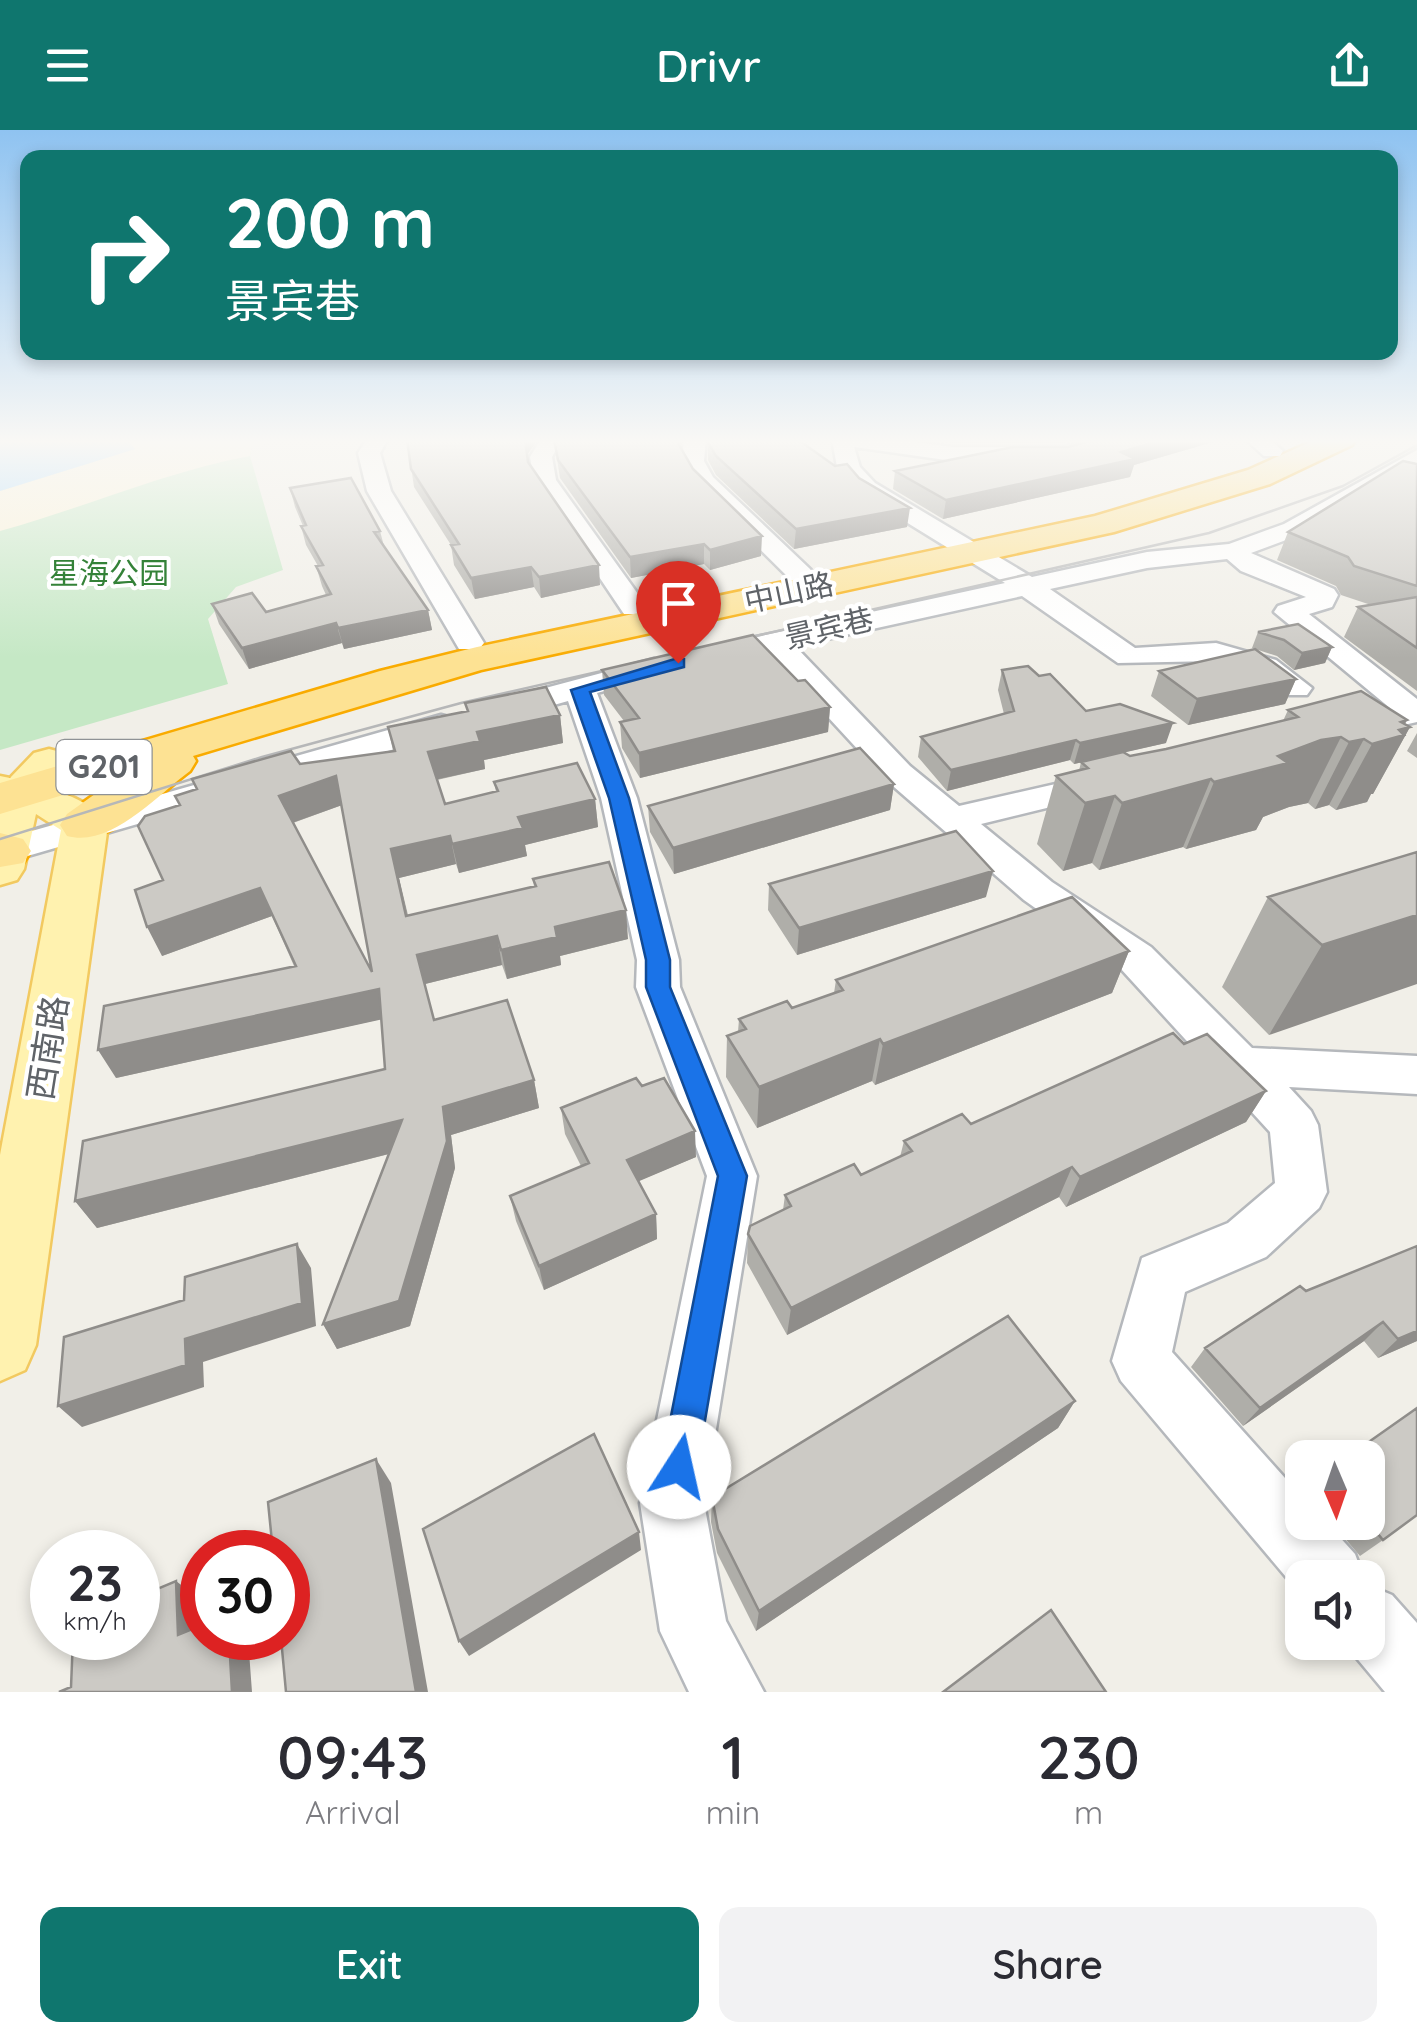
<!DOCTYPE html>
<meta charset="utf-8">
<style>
:root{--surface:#fff;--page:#f2f2f3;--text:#2b2b33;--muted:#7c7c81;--accent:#0f766e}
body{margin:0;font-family:Quicksand,"Noto Sans SC",sans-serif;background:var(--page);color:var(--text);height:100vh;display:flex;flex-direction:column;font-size:38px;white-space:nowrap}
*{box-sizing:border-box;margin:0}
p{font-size:32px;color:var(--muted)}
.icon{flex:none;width:55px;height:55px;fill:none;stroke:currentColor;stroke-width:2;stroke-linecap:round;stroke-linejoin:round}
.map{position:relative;height:1562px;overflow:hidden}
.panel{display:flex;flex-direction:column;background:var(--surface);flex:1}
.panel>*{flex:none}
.banner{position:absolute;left:20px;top:20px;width:1378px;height:210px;border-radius:20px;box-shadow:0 5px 15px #0003;background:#0f766e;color:#fff;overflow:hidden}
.needle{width:65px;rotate:178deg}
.controls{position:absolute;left:1285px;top:1310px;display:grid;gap:20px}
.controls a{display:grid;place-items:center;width:100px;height:100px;border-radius:20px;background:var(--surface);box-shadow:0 5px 15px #0003;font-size:50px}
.speed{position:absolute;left:30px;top:1400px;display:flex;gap:20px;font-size:50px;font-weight:700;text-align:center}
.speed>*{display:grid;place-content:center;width:130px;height:130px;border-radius:50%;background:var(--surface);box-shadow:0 5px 15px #0003;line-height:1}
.speed small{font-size:25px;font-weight:400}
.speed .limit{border:15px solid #d22;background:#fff;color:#111}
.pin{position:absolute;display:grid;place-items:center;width:85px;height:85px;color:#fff;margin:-102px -42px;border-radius:50% 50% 50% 0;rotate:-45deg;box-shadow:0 0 10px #0007}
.pin .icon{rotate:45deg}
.me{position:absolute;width:110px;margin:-55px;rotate:10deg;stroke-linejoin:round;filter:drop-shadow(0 0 8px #0008)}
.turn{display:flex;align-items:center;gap:35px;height:210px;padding:0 40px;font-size:45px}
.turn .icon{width:130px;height:130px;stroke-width:2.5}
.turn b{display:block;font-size:70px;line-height:85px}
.eta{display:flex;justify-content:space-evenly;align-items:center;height:170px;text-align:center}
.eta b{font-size:60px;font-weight:600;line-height:70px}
.button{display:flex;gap:20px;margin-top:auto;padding:20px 40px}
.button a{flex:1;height:115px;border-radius:20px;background:var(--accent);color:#fff;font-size:40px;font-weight:600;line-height:115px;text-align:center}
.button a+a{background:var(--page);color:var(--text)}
header{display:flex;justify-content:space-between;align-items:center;height:130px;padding:0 40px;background:var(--accent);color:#fff;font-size:45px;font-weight:600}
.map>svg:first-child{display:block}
.green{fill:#c5e8c5}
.sand{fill:#fbf3d9}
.water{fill:#aadaff}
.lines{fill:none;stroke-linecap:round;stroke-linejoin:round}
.minor-casing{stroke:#b5b8bc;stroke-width:5}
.major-casing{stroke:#f2c960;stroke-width:5}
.highway-casing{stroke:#f9ab00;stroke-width:5}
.minor{fill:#fff;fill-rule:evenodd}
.major{fill:#fff2af;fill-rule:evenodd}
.highway{fill:#fde293;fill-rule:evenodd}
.tram{stroke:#b6b7b8;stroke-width:2.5}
.wall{fill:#afaea9;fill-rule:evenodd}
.shaded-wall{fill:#8f8d8a}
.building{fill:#cccac5;stroke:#8f8d8a;stroke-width:2.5;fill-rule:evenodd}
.route{fill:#1a73e8;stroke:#114b97;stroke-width:2.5}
.labels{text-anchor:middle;stroke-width:8;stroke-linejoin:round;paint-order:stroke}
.far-park-label{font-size:30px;fill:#348238;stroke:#fff}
.far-street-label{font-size:30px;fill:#5f6368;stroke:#fff}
.shield{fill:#fff;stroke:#8f9295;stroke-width:2.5}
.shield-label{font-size:32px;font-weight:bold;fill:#5f6368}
.street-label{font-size:35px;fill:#5f6368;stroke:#fff}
</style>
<header><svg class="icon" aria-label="menu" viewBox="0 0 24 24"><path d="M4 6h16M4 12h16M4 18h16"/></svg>Drivr<svg class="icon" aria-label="share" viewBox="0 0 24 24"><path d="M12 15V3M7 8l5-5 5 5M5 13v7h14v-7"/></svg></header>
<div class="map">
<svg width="1417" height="1562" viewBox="0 0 1417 1562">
<rect width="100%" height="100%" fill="#f1efe8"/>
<path class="green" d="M125,309H262L272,313L252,317L250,326L283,440L236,457L208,489L228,554L0,620V361L135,319Z"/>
<path class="sand" d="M125,309H262L272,313L252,317L250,326C164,342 84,378 0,401V361L135,319Z"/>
<path class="water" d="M0,309H125L135,319L0,361Z"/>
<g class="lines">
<defs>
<path id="minor" d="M367,309H388L380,323L391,361L484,513L479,519H459L367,361L358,323Z
M541,309H562L552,327L556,350L648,478L644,484H624L534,350L530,327Z
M684,309H706L704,331L713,347L810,439L814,445L810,451H792L696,356L682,331Z
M832,309H892L953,317H1063L1094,309H1130L1128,314L1063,331H953L854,317L860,337L875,353L1032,447L1147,422L1229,414L1284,394L1417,320V336L1302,404L1251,423L1334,459L1338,465L1332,477L1309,484L1417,569V592L1346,608L1334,605L1330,598L1334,591L1390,578L1274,482L1278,476L1306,467L1241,441L1227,429L1147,438L1050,459L1135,518L1216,513L1276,530L1312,558L1307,565H1285L1254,542L1215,531L1118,533L1022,466L795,516L910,636L959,676L1104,643L1116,647L1121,654L1116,661L981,694L1052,752L1151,817L1252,918L1417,926V964L1289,957L1311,981L1318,995L1327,1062L1319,1078L1266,1127L1185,1162L1172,1222L1302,1367V1392H1326L1355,1424L1364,1448H1302V1466L1121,1251L1112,1231L1142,1128L1228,1093L1275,1053L1270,1002L1121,839L1024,770L886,650L768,522L710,535L699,532L695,526L699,520L710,517L1005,453L859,363L837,337Z
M1245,309H1269L1283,321L1280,326H1264Z
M654,529L665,532L669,538L665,544L597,563L637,668L679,830L680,857L757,1046L704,1373L726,1491L764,1562H689L660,1501L640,1373L707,1046L636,857L637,830L601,668L568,571L497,591L486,588L481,581L486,574Z
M441,585L453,588L457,595L453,602L0,734V710Z
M1368,1455L1392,1465L1417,1493V1562H1385L1344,1513L1368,1512Z"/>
<path id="major" d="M49,619L64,623L70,632L47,658C70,665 94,674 108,695L36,1215L25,1240L0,1251V1025L61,700L36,684L24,739L17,750L0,755V646L10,648L34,623Z"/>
<path id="highway" d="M1317,309H1356L1352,315L1270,354L1114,402L481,540L193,626L196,631L190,641C156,666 111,718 67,706L60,695L67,684L116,649L0,684V653L380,541L477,517L1095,386L1248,340Z
M0,703L23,709L31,721L23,733L0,737Z"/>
</defs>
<use href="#minor" class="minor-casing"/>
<use href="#major" class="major-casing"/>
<use href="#highway" class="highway-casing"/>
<use href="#minor" class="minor"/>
<use href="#major" class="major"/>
<use href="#highway" class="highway"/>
<path class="tram" d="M0,709L262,627L461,573L1209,403L1343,356L1417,315"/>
</g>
<path class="wall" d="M407,309H538L527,325L528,332L600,455L541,468L534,457L475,469L454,435L451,415L414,357Z
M683,309L681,318L693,339L761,426L710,440L704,434L631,448L560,348L554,310Z
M708,309L907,397L794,419L716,345L708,330Z
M922,309H1078L1063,313H953Z
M1213,312L1134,335L1130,347L943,389L893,359L895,341L1068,317Z
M1417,334V561L1344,507L1358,477L1371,475L1341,465L1336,456L1277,430L1288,402Z
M290,358L380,401L384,416L428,480L432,500L344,519L342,513L249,539L219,494L212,474L266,482L326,465L322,456L316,436H318L306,415L301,396H303L295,377Z
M1258,502L1332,517L1325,533L1294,540L1277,526L1252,518Z
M602,540L798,551L830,577L828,602L640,648L622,618L620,592L624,591L604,565Z
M1002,540L1086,581L1166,613L1125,622L1130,626L1166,619L1283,591L1288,580L1405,594L1410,597L1373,664H1371L1367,672L1336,680L1329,675L1315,679L1308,673L1289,677L1263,687L1256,700L1186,719L1183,717L1099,740L1092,733L1063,741L1037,714L1056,646L1079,641L1081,632H1083L1074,634L1070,630L947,661L918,627L921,607L1004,584L998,560Z
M1159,541L1296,549L1285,574L1188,595L1151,566Z
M465,573L560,585L563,613L484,630L485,639L437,650L445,674L496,662L494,652L595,669L598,697L525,715L527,726L459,743L456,734L399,748L408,785L534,757L533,749L628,809L560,826L561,835L507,849L502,835L425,854L434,890L534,950L539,978L451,1005L455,1038L410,1196L337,1219L323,1194L389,1024L97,1098L75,1071L385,939L381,889L116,948L294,836L272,786L162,826L163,750L393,621L388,597L467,581ZM342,675L372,842L293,693Z
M1417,603V628L1407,621Z
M894,654L890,680L674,744L650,702L648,676Z
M1417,722L1269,905L1222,857L1268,767Z
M769,754L986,767L797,825L768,780Z
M1129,821L1112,863L875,955L872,951L757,998L726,947L727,906L738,902L739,889L792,878L834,863L836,850Z
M1184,914L1266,961L1246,992L1066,1077L1059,1067L787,1205L747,1133L748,1104L783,1080L785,1065L861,1045L900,1027L904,1011L971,994Z
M561,978L696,1027L638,1051L656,1084L657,1109L544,1160L516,1091L510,1066L581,1036L565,1004Z
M1417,1116V1211L1378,1228L1364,1211L1243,1296L1191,1237L1205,1218L1306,1161Z
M1075,1271L1058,1298L756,1501L717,1423L711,1392L712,1367Z
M1331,1392H1368L1383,1410L1360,1426Z"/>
<path class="shaded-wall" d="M525,309H538L527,325Z
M1166,309H1214L1213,312L1134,335L1130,347L943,389L946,370Z
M910,378L907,397L794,419L796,399Z
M762,406L761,426L710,440V420Z
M704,414V434L631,448L630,427Z
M599,435L600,455L541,468L539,447Z
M531,437L534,457L475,469L471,448Z
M428,480L432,500L344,519L338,498Z
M336,493L342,513L249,539L242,518Z
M1332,517L1325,533L1294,540L1302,523Z
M1296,549L1285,574L1188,595L1197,569Z
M830,577L828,602L640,648L639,623Z
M560,585L563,613L484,630L485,639L434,650L428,622L477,602Z
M1407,590L1402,600L1410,597L1373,664H1371L1367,672L1336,680L1372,614L1401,592Z
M1173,593L1166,613L1074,634L1080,613Z
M1341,607L1308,673L1289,677L1263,687L1256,700L1186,719L1214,652L1278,626L1321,610Z
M1364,609L1329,675L1315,679L1349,612Z
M1076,610L1070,630L947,661L951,640Z
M336,646L345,674L289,694L279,666Z
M1211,649L1183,717L1099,740L1122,673Z
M894,654L890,680L674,744L673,718Z
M1115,666L1092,733L1063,741L1085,673Z
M595,669L598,697L525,715L527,726L459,743L452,714L518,687Z
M450,706L456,734L399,748L414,814L391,719Z
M993,741L986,767L797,825L799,798Z
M260,758L272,786L162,826L147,797Z
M626,780L628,809L560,826L561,835L507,849L501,820L555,797Z
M1417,785V854L1269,905L1322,815Z
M497,806L502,835L425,854L417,825Z
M1129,821L1112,863L875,955L883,914Z
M379,859L388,888L116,948L98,920Z
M880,909L872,951L757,998L759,957Z
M534,950L539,978L451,1005L455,1038L410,1196L337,1219L323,1194L443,977Z
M1266,961L1246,992L1066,1077L1080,1047Z
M402,990L412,1018L97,1098L75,1071Z
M695,1001L696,1027L630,1055L627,1030Z
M1072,1037L1059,1067L787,1205L791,1178Z
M656,1084L657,1109L544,1160L539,1136Z
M297,1114L311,1138L316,1196L203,1232L204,1257L82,1297L58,1276L185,1209Z
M1383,1192L1364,1211L1243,1296L1260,1278Z
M1417,1201V1211L1378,1228L1398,1209Z
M1075,1271L1058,1298L756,1501L759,1481Z
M376,1329L391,1353L428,1562H416Z
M639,1402L641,1420L469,1526L459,1511Z
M176,1451L198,1468L200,1520L178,1505Z
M229,1508H248L252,1562H232Z"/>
<path class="building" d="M407,309H525L528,332L599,435L539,447L531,437L471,448L451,415L459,414L411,339Z
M679,309L678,313L693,339L762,406L710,420L704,414L630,427L558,330L554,309Z
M708,309H797L835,336L847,334L859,348L910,378L796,399L716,326L708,312Z
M1097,309H1166L1121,322L1135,329L946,370L895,341L1013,317H1068Z
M1403,331L1417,334V456L1354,436L1348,427L1288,402Z
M351,348L380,401L374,402L428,480L338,498L336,493L242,518L212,474L252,463L266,482L331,464L316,436L323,435L301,396L306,395L290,358Z
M1417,467V518L1358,477Z
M1298,494L1332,517L1302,523L1284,510L1258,502Z
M753,505L798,551L805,550L830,577L639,623L620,592L639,588L602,540Z
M1255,519L1296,549L1197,569L1159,541Z
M1028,536L1039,546L1050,544L1086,581L1120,574L1173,593L1080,613L1076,610L951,640L921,607L1014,581L1002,540Z
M546,557L560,585L477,602L480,611L428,622L445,674L498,661L494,652L577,633L595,669L518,687L523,698L452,714L450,706L391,719L406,786L536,756L533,749L609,732L626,780L555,797L557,807L501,820L497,806L417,825L434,890L507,870L534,950L443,977L447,1011L399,1171L323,1194L402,990L75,1071L83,1011L385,939L379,859L98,920L104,876L296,836L260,758L147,797L135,760L163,750L138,696L145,686L180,675L175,666L197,659L192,649L291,621L300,634L395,621L388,597L468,581L465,573ZM336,646L372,842L279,666Z
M1361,561L1407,590L1401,592L1410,597L1399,600L1404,605L1372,614L1364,609L1349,612L1341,607L1321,610L1278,626L1288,633L1214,652L1211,649L1122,673L1115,666L1085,673L1056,646L1088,638L1081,632L1123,622L1130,626L1166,619L1298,587L1288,580Z
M860,618L894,654L673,718L648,676Z
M956,701L993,741L799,798L769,754Z
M1417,722V785L1322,815L1268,767Z
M1072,767L1129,821L883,914L880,909L759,957L727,906L746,899L739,889L787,871L792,878L843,860L836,850Z
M1173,903L1184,914L1207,904L1266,961L1080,1047L1072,1037L791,1178L748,1104L750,1096L791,1076L785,1065L854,1034L861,1045L912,1021L904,1011L962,984L971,994Z
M636,948L642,956L664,948L695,1001L627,1030L656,1084L539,1136L510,1066L589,1033L561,978Z
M297,1114L302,1173L185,1209L186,1235L58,1276L64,1207L184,1170L185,1147Z
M1417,1116V1201L1398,1209L1383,1192L1260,1278L1205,1218L1300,1156L1306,1161Z
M1008,1186L1075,1271L759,1481L718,1399L712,1367Z
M1417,1278V1385L1383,1410L1368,1392V1328H1346Z
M594,1304L639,1402L459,1511L423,1399Z
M376,1329L416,1562H286L281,1508H288V1422H273L268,1372Z
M176,1451L178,1505L202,1495V1508H229L232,1562H59L71,1557L73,1508H138V1467Z
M1051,1480L1106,1562H943Z"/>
<linearGradient id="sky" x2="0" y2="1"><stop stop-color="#8fc3f1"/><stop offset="0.59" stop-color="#f9f8f5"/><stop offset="1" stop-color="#f9f8f5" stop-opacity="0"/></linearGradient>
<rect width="1417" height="528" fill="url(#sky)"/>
<path class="route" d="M678,528L684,529V537L590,562L629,668L670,830V857L747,1046L697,1337L691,1349L679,1354L667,1349L661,1337L718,1046L646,857V830L609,668L571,560Z"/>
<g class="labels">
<g class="far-park-label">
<text x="109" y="454">星海公园</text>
</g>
<g class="far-street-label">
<text transform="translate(789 463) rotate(-12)" y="10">中山路</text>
<text transform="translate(829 499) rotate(-13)" y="10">景宾巷</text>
</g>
<rect class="shield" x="56.5" y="610" width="95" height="54" rx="8"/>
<g class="shield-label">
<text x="104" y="648">G201</text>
</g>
<g class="street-label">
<text transform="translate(48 918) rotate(-81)" y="12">西南路</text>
</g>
</g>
</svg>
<div class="controls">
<a><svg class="needle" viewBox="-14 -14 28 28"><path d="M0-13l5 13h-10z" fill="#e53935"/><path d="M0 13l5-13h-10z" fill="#7c7c81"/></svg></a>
<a><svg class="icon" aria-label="sound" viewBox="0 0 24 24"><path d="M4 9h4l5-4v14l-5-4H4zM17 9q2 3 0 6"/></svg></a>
</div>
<div class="speed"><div>23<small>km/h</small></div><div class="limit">30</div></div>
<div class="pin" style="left:678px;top:533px;background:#d93025"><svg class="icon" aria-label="arrive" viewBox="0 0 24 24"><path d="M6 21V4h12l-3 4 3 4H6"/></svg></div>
<svg class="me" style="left:679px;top:1337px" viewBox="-20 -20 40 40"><circle r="19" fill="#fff"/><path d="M0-13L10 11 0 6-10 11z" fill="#1a73e8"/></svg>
<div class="banner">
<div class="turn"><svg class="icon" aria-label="right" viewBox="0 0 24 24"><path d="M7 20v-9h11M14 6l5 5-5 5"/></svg><div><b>200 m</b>景宾巷</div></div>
</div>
</div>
<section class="panel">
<div class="eta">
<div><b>09:43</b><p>Arrival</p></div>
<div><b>1</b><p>min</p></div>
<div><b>230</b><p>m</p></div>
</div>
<div class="button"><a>Exit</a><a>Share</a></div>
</section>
